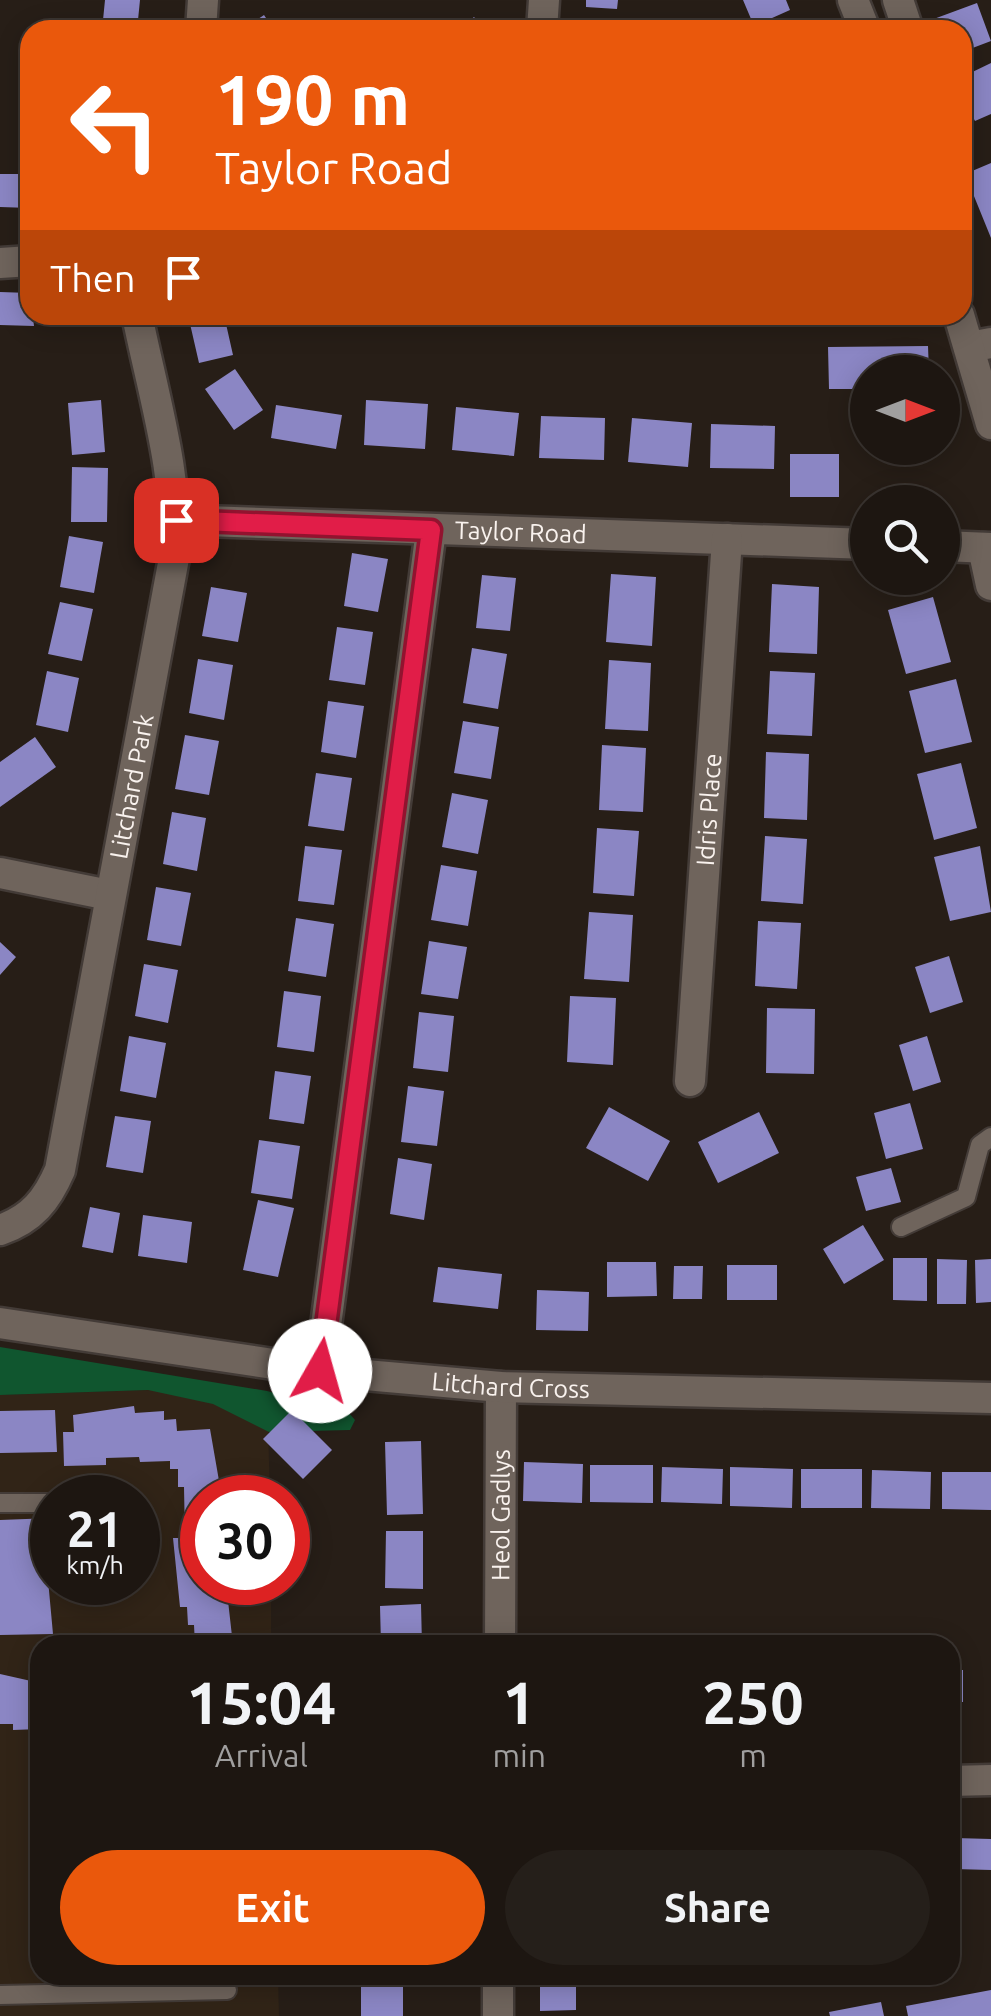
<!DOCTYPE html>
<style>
:root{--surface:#1d1611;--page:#251f1a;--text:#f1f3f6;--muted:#a09f9f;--line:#3b3531;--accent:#ea580c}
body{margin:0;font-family:Ubuntu,sans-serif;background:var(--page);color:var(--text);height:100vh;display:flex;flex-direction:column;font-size:38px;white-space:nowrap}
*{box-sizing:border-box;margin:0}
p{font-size:32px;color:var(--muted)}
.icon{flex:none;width:55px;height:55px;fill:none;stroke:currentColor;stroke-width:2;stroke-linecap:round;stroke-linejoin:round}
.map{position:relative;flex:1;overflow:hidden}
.sheet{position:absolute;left:30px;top:1635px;width:930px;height:350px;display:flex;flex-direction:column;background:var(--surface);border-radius:30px;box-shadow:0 5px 25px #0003,0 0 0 2px var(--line)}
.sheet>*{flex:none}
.guide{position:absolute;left:20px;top:20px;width:952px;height:305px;border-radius:30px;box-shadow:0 5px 25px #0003,0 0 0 2px var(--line);background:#ea580c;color:#fff;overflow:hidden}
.needle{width:65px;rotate:90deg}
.controls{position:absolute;left:850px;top:355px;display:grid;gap:20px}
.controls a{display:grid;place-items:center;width:110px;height:110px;border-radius:50%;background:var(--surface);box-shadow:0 5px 25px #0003,0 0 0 2px var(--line);font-size:50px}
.speed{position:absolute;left:30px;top:1475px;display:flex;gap:20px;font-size:50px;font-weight:700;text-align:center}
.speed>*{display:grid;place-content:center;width:130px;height:130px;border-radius:50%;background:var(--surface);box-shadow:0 5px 25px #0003,0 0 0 2px var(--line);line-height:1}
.speed small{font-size:25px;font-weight:400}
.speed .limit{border:15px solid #d22;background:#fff;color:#111}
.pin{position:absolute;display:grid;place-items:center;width:85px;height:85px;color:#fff;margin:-42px;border-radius:20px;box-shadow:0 5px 15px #0006}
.me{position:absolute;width:110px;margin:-55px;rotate:7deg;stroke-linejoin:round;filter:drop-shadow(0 0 8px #0008)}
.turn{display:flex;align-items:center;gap:35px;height:210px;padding:0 30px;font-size:45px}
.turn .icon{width:130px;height:130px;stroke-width:2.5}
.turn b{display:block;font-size:70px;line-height:85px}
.then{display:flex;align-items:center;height:95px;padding:0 30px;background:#0003;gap:20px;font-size:38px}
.eta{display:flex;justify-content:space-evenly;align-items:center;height:170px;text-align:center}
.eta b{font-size:60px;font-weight:700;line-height:70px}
.cta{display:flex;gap:20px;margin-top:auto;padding:20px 30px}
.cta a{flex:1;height:115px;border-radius:60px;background:var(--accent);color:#fff;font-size:40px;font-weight:700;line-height:115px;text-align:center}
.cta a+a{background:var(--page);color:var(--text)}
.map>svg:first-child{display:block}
.medical{fill:#312417;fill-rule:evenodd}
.forest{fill:#10562f}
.building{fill:#8b86c4}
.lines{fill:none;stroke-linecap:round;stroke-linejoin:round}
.lane-casing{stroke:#433b37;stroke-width:22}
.street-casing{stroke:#433b37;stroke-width:35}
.secondary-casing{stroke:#433b37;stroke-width:35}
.lane{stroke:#6f645c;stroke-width:18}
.street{stroke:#6f645c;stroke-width:30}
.secondary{stroke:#6f645c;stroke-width:30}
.route-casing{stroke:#92132f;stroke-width:25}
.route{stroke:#e11d48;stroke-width:18}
.labels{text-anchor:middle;stroke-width:8;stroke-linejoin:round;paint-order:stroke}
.street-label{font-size:25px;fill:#f9f2ee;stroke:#1d150e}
</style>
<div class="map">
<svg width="991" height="2016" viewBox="0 0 991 2016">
<rect width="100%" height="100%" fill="#271e17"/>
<path class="medical" d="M148,1390L267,1391L270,1497L202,1498V1582L271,1583V1645H40V1975H278L279,2016H0V1395ZM52,1498H138V1582H52Z"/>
<path class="forest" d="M0,1347L267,1391L349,1413L355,1420L350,1430L269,1432L213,1404L148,1390L0,1395Z"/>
<path class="building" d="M105,0H140L137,30H102Z
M586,0H618L617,9L586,7Z
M743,0H786L790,10L754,26Z
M977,3L991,41L962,52V30H935L931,20Z
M264,15L274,30H242Z
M474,17L485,30H459Z
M991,63V114L975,121L962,96V77Z
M991,163V238L965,174Z
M0,174H30V208L0,207Z
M0,292L30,293L34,326L0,325Z
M188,315H224L233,355L199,363Z
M928,346L929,372H868V389H829L828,347Z
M235,369L263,410L234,430L205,389Z
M101,400L105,452L72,455L68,403Z
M366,400L428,404L425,449L364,445Z
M276,405L342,415L336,449L271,438Z
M456,407L519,413L514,456L452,450Z
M541,416L605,418L604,460L539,458Z
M632,418L692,423L688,467L628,462Z
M711,424L775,426L774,469L710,468Z
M790,454H839V497H790Z
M72,467L108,468L107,522H71Z
M69,536L103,542L94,593L60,587Z
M352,553L388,559L378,612L344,606Z
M611,574L656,577L652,646L606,642Z
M482,575L516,578L510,631L476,628Z
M772,584L819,587L817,654L769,652Z
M211,587L247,593L238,642L202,636Z
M933,597L951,662L906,674L888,610Z
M60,602L93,609L82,661L48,654Z
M337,627L373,632L365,685L329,680Z
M472,648L507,654L498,709L463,703Z
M198,659L233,665L224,720L189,713Z
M609,660L651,663L648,731L605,729Z
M47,671L79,678L68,732L36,725Z
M770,671L815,673L812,736L767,734Z
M956,679L972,742L925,753L909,691Z
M328,701L364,706L356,758L321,752Z
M463,721L499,727L491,779L454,773Z
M185,735L219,741L209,795L175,789Z
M35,737L56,767L0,807V762Z
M602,745L646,748L643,812L599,810Z
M766,752L809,754L807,820L764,818Z
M961,763L977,828L934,840L917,774Z
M316,773L352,778L344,831L308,826Z
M452,793L488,800L478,854L442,847Z
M172,812L206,818L197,871L163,864Z
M597,828L639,831L634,896L593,893Z
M765,836L807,839L803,904L761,901Z
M305,846L342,850L334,905L298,901Z
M980,846L991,912L950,921L934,857Z
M441,865L477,871L468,926L431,920Z
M156,887L191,893L181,946L147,940Z
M589,912L633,915L629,982L584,979Z
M296,918L334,924L326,977L288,971Z
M758,921L801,923L797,989L755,986Z
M429,941L467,947L458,999L421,994Z
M0,942L16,957L0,975Z
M949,956L963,1002L930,1013L915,967Z
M144,964L178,970L168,1023L135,1016Z
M284,991L321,996L314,1052L277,1047Z
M570,996L616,998L613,1065L567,1062Z
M767,1008L815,1009L814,1074L766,1073Z
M419,1012L454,1016L448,1072L413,1068Z
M129,1036L166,1043L156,1098L120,1091Z
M927,1036L941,1082L913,1091L899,1045Z
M275,1071L311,1076L304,1124L269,1119Z
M408,1086L444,1091L437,1146L401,1142Z
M910,1103L923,1149L886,1159L874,1113Z
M609,1107L670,1141L648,1181L586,1148Z
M759,1112L779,1153L718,1183L698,1142Z
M115,1116L151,1121L143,1173L106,1167Z
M259,1140L300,1146L292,1199L251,1193Z
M398,1158L432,1164L424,1220L390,1214Z
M891,1168L901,1202L866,1211L856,1177Z
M258,1200L294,1208L278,1277L243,1270Z
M90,1207L120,1213L113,1253L82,1247Z
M143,1215L192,1222L187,1263L138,1256Z
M863,1225L884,1260L844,1284L823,1249Z
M893,1258H927V1301L893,1300Z
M937,1259L967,1260L966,1304H937Z
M991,1259V1302L976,1303L975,1260Z
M607,1262H656L657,1296L607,1297Z
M727,1265H777V1300H727Z
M674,1266H703L702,1299H673Z
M438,1267L502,1274L498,1309L433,1302Z
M537,1290L589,1292L588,1331L536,1330Z
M134,1406L135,1413L164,1411V1420L176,1419L177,1431L210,1429L222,1498H202V1582L226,1583L233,1645H195L194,1625H188L187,1607H180L173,1538H185L184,1487H178V1469H170V1461L140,1462L139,1457L106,1458V1465L64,1466L63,1432H74L73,1415Z
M55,1410L57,1452L0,1453V1411Z
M292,1410L332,1450L303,1479L263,1439Z
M421,1441L423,1514L387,1515L385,1442Z
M524,1462L583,1464L582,1503L523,1501Z
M590,1465H653V1503L590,1502Z
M662,1467L723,1469L722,1504L661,1502Z
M730,1467L793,1469L792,1508L730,1506Z
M801,1469H862V1508H801Z
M872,1470L931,1472L930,1509L871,1508Z
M942,1472H991V1510L942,1509Z
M52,1518V1558H46L53,1634L0,1635V1520Z
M386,1531H423V1589L385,1588Z
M421,1604L422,1645H381L380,1606Z
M950,1670H963V1702H950Z
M0,1674L40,1683V1729L13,1730V1724H0Z
M955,1838L991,1839V1870L954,1869Z
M361,1975H403V2016H361Z
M540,1975H576V2010L540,2011Z
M991,1990V2016H908L906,2006Z
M881,2002L884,2016H830L829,2012Z"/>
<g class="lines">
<defs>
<path id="lane" d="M901,1227L966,1197L980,1145L991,1137
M0,1503H52
M82,1582L83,1590
M0,1995L227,1990"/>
<g id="street">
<path d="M898,0L908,30"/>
<path d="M201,30L203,0"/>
<path d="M542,30L544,0"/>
<path d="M0,263L30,261"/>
<path d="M969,347L991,343"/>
<path id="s1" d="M176,520L868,544"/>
<path d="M942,546L991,548"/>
<path d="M983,548L991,585"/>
<path d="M0,873L109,895"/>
<path id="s2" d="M690,1081L727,539"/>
<path id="s3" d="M0,1230C32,1219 47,1200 60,1170L174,558C179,477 153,394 137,315"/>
<path d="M320,1371L431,530"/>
<path id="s4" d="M500,1645L501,1387"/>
<path d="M950,1781L991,1780"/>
<path d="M498,2016V1975"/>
</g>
<g id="secondary">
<path d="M853,0L865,30"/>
<path d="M959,315L991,424"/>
<path id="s5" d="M0,1323L320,1371L501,1387L991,1398"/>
</g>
</defs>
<use href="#lane" class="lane-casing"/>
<use href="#street" class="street-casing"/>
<use href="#secondary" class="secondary-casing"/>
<use href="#lane" class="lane"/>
<use href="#street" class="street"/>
<use href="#secondary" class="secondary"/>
</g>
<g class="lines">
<defs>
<path id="route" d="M176,520L431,530L320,1371"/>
</defs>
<use href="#route" class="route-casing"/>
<use href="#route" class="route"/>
</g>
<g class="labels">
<g class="street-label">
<text dy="9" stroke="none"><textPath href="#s1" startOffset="345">Taylor Road</textPath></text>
<text dy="9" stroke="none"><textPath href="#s3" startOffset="478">Litchard Park</textPath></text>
<text dy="9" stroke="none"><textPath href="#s2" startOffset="272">Idris Place</textPath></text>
<text dy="9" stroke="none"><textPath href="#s5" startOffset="515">Litchard Cross</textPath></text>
<text dy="9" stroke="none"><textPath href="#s4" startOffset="130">Heol Gadlys</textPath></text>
</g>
</g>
</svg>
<div class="controls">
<a><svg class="needle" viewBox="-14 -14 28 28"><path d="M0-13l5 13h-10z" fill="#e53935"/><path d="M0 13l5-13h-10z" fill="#a09f9f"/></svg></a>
<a><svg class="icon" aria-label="search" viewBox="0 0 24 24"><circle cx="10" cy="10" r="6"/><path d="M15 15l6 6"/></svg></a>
</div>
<div class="speed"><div>21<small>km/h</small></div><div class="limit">30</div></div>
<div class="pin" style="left:176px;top:520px;background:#d93025"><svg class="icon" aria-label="arrive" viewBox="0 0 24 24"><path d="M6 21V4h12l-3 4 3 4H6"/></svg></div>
<svg class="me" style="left:320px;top:1371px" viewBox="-20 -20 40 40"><circle r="19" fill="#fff"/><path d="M0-13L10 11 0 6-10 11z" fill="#e11d48"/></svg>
<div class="guide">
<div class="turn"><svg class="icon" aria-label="left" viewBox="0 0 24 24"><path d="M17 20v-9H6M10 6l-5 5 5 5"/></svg><div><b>190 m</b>Taylor Road</div></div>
<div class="then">Then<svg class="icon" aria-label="arrive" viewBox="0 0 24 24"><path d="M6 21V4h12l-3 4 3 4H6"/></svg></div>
</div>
<section class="sheet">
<div class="eta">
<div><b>15:04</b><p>Arrival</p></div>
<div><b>1</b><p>min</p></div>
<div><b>250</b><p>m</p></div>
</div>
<div class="cta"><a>Exit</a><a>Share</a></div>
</section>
</div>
